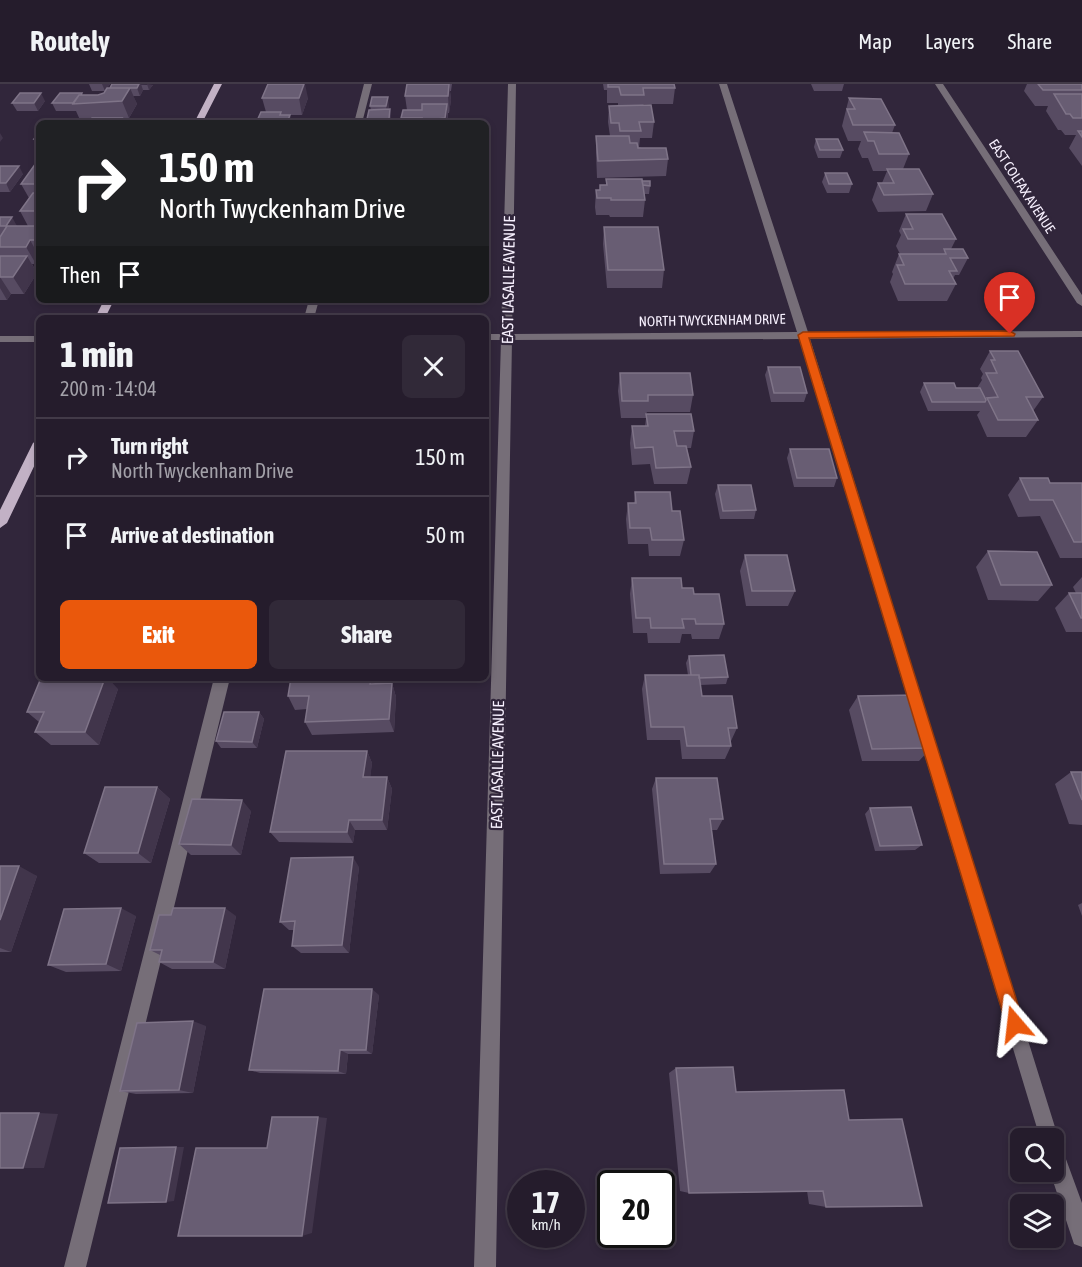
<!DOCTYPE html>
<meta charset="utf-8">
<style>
:root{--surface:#251c2c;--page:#312938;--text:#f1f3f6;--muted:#a3a1a9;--line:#423a48;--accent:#ea580c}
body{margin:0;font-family:"Asap Condensed",sans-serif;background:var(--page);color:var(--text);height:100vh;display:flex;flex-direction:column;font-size:22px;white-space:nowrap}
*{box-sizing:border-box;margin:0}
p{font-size:20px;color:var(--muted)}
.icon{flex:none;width:33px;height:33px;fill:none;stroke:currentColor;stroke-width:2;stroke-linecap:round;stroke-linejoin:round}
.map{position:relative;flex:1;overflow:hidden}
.details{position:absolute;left:36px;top:231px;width:453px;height:366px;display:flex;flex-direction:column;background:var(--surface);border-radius:9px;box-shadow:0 3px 9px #0003,0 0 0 2px var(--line)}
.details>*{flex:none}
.guide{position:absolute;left:36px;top:36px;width:453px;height:183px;border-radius:9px;box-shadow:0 3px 9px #0003,0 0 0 2px var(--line);background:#202124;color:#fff;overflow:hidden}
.buttons{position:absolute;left:1010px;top:1044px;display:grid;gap:12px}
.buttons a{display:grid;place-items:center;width:54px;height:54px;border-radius:9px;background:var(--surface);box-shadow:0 3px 9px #0003,0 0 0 2px var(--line);font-size:30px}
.speed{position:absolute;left:507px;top:1086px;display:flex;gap:12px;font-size:30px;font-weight:700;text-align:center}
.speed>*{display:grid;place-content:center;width:78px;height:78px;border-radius:50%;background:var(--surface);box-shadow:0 3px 9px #0003,0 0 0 2px var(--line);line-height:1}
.speed small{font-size:15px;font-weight:400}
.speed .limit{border:3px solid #111;border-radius:9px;background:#fff;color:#111}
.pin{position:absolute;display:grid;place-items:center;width:51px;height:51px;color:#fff;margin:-62px -26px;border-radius:50% 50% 50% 0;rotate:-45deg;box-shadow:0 0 6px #0007}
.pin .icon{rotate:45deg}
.me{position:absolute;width:66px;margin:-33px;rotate:343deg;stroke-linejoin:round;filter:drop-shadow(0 0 4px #0008)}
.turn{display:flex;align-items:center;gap:21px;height:126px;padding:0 24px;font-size:27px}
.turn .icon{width:78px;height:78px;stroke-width:2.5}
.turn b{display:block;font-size:42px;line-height:51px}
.then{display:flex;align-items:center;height:57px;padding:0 24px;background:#0003;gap:12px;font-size:22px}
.round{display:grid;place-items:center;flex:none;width:63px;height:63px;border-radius:9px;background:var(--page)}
.headline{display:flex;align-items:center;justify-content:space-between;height:102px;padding:0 24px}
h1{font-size:36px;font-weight:800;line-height:45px}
.cta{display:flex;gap:12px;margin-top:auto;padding:12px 24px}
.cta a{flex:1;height:69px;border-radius:9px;background:var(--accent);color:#fff;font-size:24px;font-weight:800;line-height:69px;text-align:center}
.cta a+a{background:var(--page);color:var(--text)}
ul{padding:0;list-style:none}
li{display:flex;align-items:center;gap:18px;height:78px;padding:0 24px;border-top:2px solid var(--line)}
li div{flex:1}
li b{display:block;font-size:22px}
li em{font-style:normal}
header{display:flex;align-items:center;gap:36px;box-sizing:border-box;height:84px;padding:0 30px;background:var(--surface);border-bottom:2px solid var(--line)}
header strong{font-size:28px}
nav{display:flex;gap:33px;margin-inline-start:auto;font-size:21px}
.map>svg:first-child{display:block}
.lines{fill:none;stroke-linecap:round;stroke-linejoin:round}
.minor{fill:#766e78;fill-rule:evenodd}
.major{fill:#c2b1c5;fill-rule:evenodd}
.wall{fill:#574b62}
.shaded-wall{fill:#41354b}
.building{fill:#685d73;stroke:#7f7488;stroke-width:1.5}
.route{fill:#ea580c;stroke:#983908;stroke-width:1.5}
.labels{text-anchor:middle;stroke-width:4.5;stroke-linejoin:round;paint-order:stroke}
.far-street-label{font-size:14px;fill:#f7f0fe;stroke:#31263b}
.street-label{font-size:16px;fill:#f7f0fe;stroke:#31263b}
</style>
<header>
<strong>Routely</strong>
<nav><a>Map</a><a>Layers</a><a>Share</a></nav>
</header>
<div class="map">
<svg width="1082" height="1183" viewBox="0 0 1082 1183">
<rect width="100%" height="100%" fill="#31263b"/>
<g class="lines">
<path class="minor" d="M364,0H372L362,39H354Z
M508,0H516L512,250L797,248L719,0H727L808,248L1082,247V253L810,255L1059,1056L1082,1119V1163L1074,1160L1050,1088H1053V1054H1040L799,255L512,256L496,1183H474L501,256H486V250H501Z
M935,0H943L1082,211V222L1077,219Z
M309,216H319L314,234H304Z
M0,252H39V258H0Z
M214,594H230L86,1183H64Z"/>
<path class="major" d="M214,0H222L202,39H194Z
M104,216H114L105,234H95Z
M39,355V372L7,439L0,444V426L33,359Z"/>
</g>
<path class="wall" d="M89,0H110L105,7H92Z
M112,0L153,1L149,6H143L140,12H133L137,20L129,34H122L124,39L91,36H80L76,27H56L52,19L83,11H98L104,9L110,4Z
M407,0H452L451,7H450L451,16L449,29H448V39H402L401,34L407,26L405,12Z
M603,0H674L675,4L673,20H644L643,21L654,38L652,54H640L639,63L668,75L666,92L597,94L596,69V52H610L608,38L609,22H618V19H607V6H604Z
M811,0H844L842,7H814Z
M1027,0H1082V82L1069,64L1076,51H1065L1061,46H1058L1046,27L1048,22H1035L1024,7Z
M262,14H308L302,31H281L292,39L266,28Z
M849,14L895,41L892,49L909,70L903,85L933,110L926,127L878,128L872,116L878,99H882L887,87H873L868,74H862L858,65L861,57H848L842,42Z
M45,17L38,27H17L12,19Z
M370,22H389L388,25L391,34V39H367V35L371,26Z
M39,48V63H38L34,55Z
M816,55L843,66L840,74H818L814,63Z
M39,79V175L36,180H32L37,189L24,210H11L7,216H0V133L17,142H28L20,127L29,114L21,100Z
M0,82L23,90L10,108H0Z
M825,90L852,100L849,109H827L822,98Z
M606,95L642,97L650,102L649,110H644L645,116L643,133H610L609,131H596L595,123L596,106H600V101H606Z
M906,130L956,155L951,165L968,174L959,191H955L953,195L956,200L947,217H898L890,198L893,190L892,188L899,170H900L896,162L901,151L899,147Z
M604,143L664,186L662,204H607L603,160Z
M990,267L1043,313L1033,327L1038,336L1026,353H987L977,331L980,327H928L920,308L924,299L956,304H977L982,296L981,294L983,290L980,285Z
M768,283L807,309L804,318H771L765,291Z
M620,289L693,311L690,328H647L646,330L694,347L691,364H687L691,383L687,400H654L650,380L632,381L630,359L632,342H645L646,334H621L618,307Z
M790,365L837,394L834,403H794L787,374Z
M1020,394L1050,399H1082V474H1060L1040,432L1018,433L1008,411Z
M718,401L756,426L754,435H720L715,410Z
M635,408L672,427L684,456L680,472H649L648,460H628L626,435L628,419H634Z
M988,467L1052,501L1038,517L988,516L976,483Z
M745,471L795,507L788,522H746L740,487Z
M1082,493V548H1066L1055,524L1069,509H1076L1073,503Z
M632,494L682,504L694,510L724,540L719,555H692L691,550H682L680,559H648L647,549H633L630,510Z
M689,572L728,593L726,600L700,601L702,612L737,644L731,657H730L731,662L725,675H682L680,656H647L642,605L645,591H688L686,579Z
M374,599H392L396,613L394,648L312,651L305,638L307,625L295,626L288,612Z
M118,605L99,661H51L35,648L39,638L27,628Z
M858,612L931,664L919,677H862L849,626Z
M259,628L264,635L257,664H221L216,657Z
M367,667L372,679L370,693H387L392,705L387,746H355L353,759L279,758L270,748Z
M1071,688H1082V741L1069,740L1055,700Z
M656,694L723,735L717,746H712L716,780L710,789L660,790L652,705Z
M157,703L170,715L151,779H99L84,769Z
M870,724L922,761L915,766L875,767L865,730Z
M251,727L241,771H191L179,760Z
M0,782L37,792L11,868H0Z
M359,783L349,869H301L292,862L294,846H289L280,838Z
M1082,819V832L1078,821Z
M136,832L121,887L66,888L48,881Z
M236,832L225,885H172L159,878L160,871L150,866Z
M379,911L372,970H348L346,990L260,989L249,986Z
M206,942L193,1009L136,1010L120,1007Z
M676,984L736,1008L844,1006L826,1123L809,1120L807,1107L689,1109L680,1107L669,989Z"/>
<path class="shaded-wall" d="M102,0H110L105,7Z
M139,0H141L143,6L140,12L137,4Z
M147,0L153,1L149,6Z
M304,0H305L308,14L302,31L299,14Z
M449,0L451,16L449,29L448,12Z
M130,4L137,20L129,34L122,17Z
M41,9L45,17L38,27L34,19Z
M388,13L389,22L387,30L386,22Z
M447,20L448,39H422L421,37Z
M390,25L391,34V39H389V35Z
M290,31L292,39H287Z
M122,34L124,39H118Z
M0,49L3,54L0,58Z
M19,82L23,90L10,108L6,99Z
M12,133L17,142L11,150L6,142Z
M39,151V162L36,156Z
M30,156L39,172V175L36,180L26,163Z
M27,172L37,189L24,210L13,193Z
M0,193L11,210L7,216L0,204Z
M105,594H108L118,605L99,661L85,648Z
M371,594H372L376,604L370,600Z
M392,599L396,613L394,648L389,635Z
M259,628L264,635L257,664L252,658Z
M367,667L372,679L369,705L363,693Z
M387,693L392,705L387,746L382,736Z
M157,703L170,715L151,779L138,769Z
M242,716L251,727L241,771L231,761Z
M349,736L355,746L353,759L347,748Z
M353,773L359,783L349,869L342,861Z
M19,782L37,792L11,868L0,864V836Z
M121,824L136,832L121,887L106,880Z
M225,824L236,832L225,885L213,878Z
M372,905L379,911L372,970L366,966Z
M193,937L206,942L193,1009L179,1006Z
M340,966L348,970L346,990L338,987Z
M39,1029L58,1030L44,1084H23Z
M318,1033L327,1034L312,1149L302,1152Z
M176,1063H184L174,1117L166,1118Z"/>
<path class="building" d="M112,0H139L137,4H110Z
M268,0H304L299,14H262Z
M407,0H449L448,12H405Z
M608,0H674L675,4H643L644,11H621L619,3H608Z
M1038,0H1082V6H1043Z
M107,4H130L122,17L73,20L79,11H98L104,9Z
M20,9H41L34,19H12Z
M60,9H82L81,11H79L73,19H52Z
M1054,10H1082V34H1073L1070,30H1066Z
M372,13H388L386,22H370Z
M849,14L881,15L895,41H853L847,25H855Z
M422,20H447L445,34L421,37L422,34H401L403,26H422Z
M651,21L654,38H639L641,47H620L619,39H611L609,22Z
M390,25L389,35H367L369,26Z
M261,28H281L280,31H290L287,39H256Z
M92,34H122L118,39H89Z
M1078,47H1082V53Z
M39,48V55H34Z
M864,48L899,49L909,70H879L874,57H868Z
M596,52H629L630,59H637L638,64H666L668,75L598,77Z
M816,55H838L843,66H820Z
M36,79H39V100H21Z
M0,82H19L6,99H0Z
M887,85H919L933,110L884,111L878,99H894Z
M825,89H847L852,100H829Z
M606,95H642L645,116H611V114H597L596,106H600V101H607Z
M642,97H650V102L643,101Z
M33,109H39V127H20Z
M906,130H942L956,155H908L903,145H913Z
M0,133H12L6,142H0Z
M7,142H39L38,146H39V151L36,156H30L26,163H0V153Z
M604,143H658L664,186H608Z
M944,165H963L968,174H950L957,187H949L956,200H905L897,181H904L899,170H946Z
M0,172H27L13,193H0Z
M990,267H1018L1043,313H1026L1038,336H998L987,314L998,313L986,289H997L991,276H995Z
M768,283H800L807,309H774Z
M620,289H690L693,311H648V317H622Z
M924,299H954L956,304H980L986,316L985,318H932Z
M646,330H691L694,347H674L677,362H686L691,383L656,384L653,363L635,364L632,342H648Z
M790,365H829L837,394H797Z
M1020,394H1048L1050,399H1082V458H1074L1053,416H1030Z
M718,401H751L756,426L723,427Z
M635,408H670L672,427H680L684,456H652L650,444H630L628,419H636Z
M988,467L1037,468L1052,501H1001Z
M745,471H787L795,507H752Z
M632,494H681L682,504H693L694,510H719L724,540H696L695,535H682L684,544H651L650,534H636Z
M1069,509H1082V534H1081Z
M724,571L728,593L699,594V591H691L689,572Z
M645,591H699L702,612H732L737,644H728L731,662H687L684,643H651Z
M41,594H105L85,648H35L44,628H27Z
M291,594H371L370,600L392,599L389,635L305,638L309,612H288Z
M915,611L931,664L872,665L858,612Z
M224,628H259L252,658L216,657Z
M286,667H367L363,693H387L382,736H349L347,748H270Z
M1071,688H1082V716Z
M656,694H717L723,735H710L716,780H664Z
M105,703H157L138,769H84Z
M192,715L242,716L231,761L179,760Z
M911,723L922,761L880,762L870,724Z
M353,773L342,861L292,862L295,837L280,838L291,774Z
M0,782H19L0,836Z
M121,824L106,880L48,881L64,825Z
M173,824H225L213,878H159L162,866H150L159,831H171Z
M264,905H372L366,966H340L338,987L249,986Z
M193,937L179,1006L120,1007L137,939Z
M733,983L736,1008L844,1006L849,1036L902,1035L922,1122L826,1123L823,1107L689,1109L676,984Z
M0,1029H39L23,1084H0Z
M272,1033H318L302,1152H178L196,1064H267Z
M176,1063L166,1118L108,1119L120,1064Z"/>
<path class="route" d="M1010,247L1015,250L1014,252L809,254L1024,940L1021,947L1015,949L1009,947L1006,940L798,251L803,248Z"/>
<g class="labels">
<g class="far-street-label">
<text transform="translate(1022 102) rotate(57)" y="5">EAST COLFAX AVENUE</text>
<text transform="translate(712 236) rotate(-1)" y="5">NORTH TWYCKENHAM DRIVE</text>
</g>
<g class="street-label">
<text transform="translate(508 196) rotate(-89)" y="6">EAST LASALLE AVENUE</text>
<text transform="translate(497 681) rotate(-89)" y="6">EAST LASALLE AVENUE</text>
</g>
</g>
</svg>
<div class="buttons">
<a><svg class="icon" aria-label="search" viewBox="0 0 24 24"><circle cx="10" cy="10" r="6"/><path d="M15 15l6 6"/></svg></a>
<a><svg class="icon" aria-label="layers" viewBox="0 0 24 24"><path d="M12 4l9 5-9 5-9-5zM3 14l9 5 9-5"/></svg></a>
</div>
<div class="speed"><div>17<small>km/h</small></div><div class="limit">20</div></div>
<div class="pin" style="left:1010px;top:250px;background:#d93025"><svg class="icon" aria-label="arrive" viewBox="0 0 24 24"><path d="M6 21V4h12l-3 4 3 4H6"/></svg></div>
<svg class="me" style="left:1015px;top:940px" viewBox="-20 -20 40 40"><path d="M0-17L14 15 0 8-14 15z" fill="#ea580c" stroke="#fff" stroke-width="4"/></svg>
<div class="guide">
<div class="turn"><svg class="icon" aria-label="right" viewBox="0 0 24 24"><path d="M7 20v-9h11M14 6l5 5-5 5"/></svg><div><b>150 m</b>North Twyckenham Drive</div></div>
<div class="then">Then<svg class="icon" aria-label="arrive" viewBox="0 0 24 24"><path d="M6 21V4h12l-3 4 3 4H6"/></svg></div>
</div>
<section class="details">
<div class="headline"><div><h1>1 min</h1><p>200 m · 14:04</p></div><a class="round"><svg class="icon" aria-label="close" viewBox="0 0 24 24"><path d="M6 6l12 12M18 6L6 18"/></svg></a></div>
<ul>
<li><svg class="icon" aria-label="right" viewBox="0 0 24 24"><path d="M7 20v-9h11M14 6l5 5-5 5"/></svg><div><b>Turn right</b><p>North Twyckenham Drive</p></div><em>150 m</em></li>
<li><svg class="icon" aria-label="arrive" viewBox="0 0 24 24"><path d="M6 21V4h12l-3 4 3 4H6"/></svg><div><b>Arrive at destination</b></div><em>50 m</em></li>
</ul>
<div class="cta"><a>Exit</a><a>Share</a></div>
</section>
</div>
